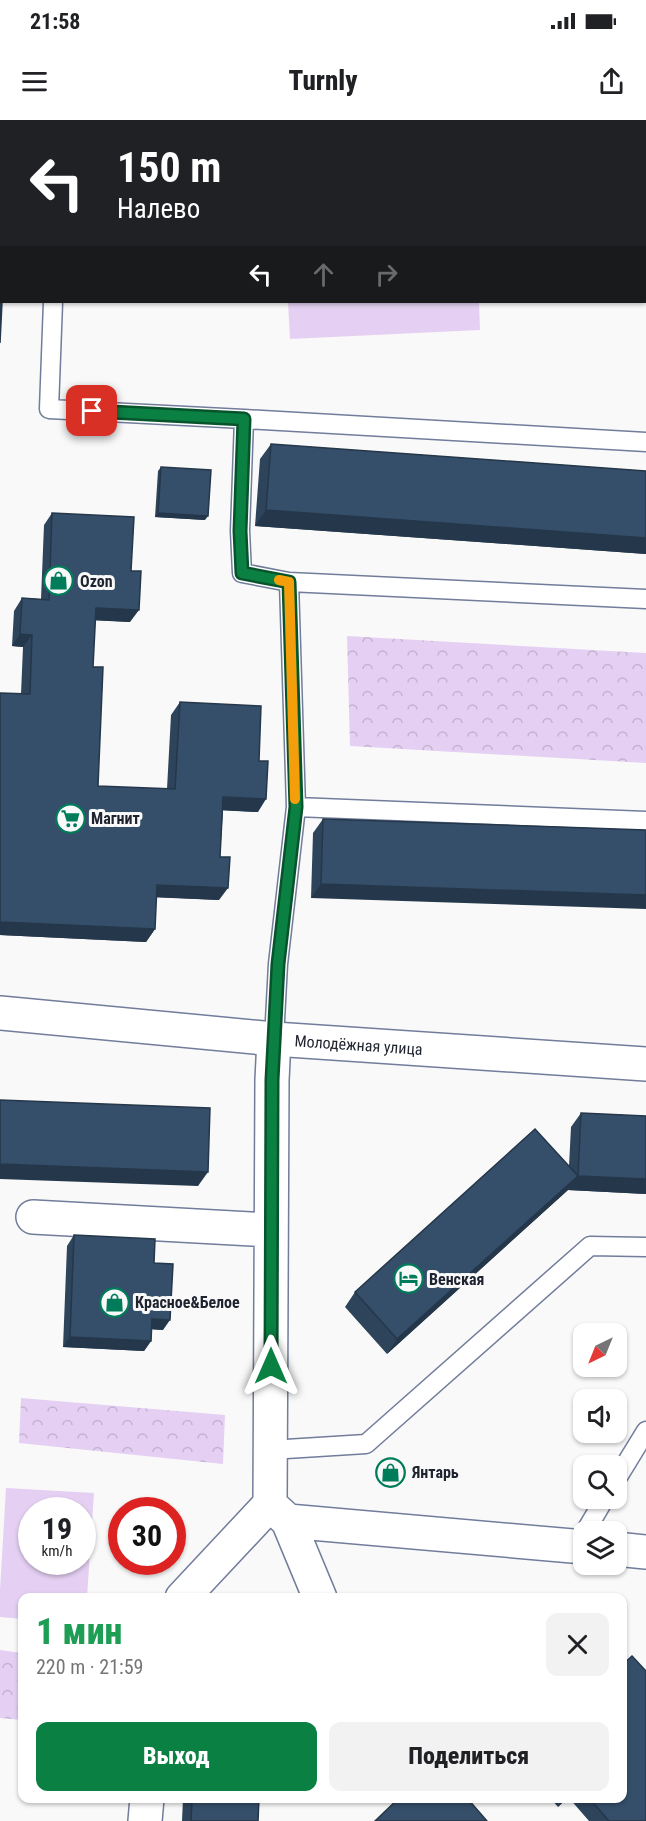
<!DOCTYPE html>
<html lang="ru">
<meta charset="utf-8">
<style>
:root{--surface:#fff;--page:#f2f2f2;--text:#202124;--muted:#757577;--accent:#0b8043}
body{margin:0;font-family:"Roboto Condensed",sans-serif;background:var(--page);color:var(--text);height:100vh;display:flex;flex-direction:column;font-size:22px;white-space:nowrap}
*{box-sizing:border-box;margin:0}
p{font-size:20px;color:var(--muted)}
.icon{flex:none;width:33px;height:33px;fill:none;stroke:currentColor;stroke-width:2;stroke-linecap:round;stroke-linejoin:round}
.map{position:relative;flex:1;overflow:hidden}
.sheet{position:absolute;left:18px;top:1473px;width:609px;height:210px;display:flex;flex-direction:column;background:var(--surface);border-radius:12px;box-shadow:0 2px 4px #0004}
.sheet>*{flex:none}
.top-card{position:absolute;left:0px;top:0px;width:646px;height:183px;box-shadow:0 2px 4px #0004;background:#202124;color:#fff;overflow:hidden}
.needle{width:39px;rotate:223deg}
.fabs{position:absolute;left:573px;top:1203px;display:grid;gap:12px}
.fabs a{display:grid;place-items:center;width:54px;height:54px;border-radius:12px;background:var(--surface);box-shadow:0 2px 4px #0004;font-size:30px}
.speed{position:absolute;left:18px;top:1377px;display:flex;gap:12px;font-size:30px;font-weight:700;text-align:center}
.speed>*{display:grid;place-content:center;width:78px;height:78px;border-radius:50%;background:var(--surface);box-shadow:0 2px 4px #0004;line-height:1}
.speed small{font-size:15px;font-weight:400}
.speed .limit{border:9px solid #d22;background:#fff;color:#111}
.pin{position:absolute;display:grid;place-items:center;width:51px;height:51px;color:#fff;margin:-26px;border-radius:12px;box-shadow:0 3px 9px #0006}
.me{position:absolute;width:66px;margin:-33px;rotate:0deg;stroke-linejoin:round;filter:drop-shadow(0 0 4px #0008)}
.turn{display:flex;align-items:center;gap:21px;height:126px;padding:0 18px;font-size:27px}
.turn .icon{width:78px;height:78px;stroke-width:2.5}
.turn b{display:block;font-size:42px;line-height:51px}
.lanes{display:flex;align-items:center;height:57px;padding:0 18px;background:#0003;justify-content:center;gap:30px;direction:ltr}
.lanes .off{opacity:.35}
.round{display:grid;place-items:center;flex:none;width:63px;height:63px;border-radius:12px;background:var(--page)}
.overview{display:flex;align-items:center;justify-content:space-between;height:102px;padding:0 18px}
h1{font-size:36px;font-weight:800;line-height:45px;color:#1e9e55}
.cta{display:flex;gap:12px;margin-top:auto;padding:12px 18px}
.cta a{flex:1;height:69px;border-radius:12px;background:var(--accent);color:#fff;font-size:24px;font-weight:800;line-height:69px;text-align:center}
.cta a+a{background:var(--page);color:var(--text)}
.status{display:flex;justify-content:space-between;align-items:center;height:42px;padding:0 30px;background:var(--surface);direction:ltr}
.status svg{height:16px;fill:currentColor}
header{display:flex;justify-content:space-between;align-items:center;height:78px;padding:0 18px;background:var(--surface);font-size:27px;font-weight:800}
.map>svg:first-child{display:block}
.forest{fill:url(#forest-crowns)}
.pitch{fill:#e5d0f3;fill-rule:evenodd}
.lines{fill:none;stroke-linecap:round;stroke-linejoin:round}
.service-casing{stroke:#727c9b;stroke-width:21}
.minor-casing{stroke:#727c9b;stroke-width:36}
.tertiary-casing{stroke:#727c9b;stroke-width:36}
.service{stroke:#fff;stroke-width:18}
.minor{stroke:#fff;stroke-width:33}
.tertiary{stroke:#fff;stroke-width:33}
.wall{fill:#2e445b}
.shaded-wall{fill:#25374a}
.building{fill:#354f6a;stroke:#25374a;stroke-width:1.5}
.route-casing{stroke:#07532c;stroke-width:15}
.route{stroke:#0b8043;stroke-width:10}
.slow{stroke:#f59e0b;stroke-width:10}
.labels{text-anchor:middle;stroke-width:6;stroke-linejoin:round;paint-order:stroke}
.poi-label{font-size:16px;font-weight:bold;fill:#1f232f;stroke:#f9f9f9;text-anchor:start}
.street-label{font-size:16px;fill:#1f232f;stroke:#f9f9f9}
</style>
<div class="status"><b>21:58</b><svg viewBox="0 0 49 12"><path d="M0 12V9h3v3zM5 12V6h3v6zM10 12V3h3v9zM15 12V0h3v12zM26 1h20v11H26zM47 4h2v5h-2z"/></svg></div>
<header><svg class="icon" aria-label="menu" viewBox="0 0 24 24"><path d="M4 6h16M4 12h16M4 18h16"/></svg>Turnly<svg class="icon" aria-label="share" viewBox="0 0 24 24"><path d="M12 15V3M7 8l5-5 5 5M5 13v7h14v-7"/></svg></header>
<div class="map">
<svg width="646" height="1701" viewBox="0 0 646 1701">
<defs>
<pattern id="forest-crowns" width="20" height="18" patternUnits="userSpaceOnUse" patternTransform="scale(1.5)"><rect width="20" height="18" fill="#e5d0f3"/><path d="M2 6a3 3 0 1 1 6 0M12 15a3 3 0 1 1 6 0" fill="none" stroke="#c4b2d1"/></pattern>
</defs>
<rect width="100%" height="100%" fill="#f9f9f9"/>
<path class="forest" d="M347,516L646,533V643L350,626Z
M21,1278L225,1295L223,1344L19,1323Z
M0,1530L22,1533V1600L0,1598Z"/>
<path class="pitch" d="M288,182H479L480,210L290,219Z
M6,1368L94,1373L87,1477L22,1478V1499L0,1497V1470ZM32,1390H82V1442H32Z"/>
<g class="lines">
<defs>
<path id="service" d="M282,0V2
M60,2V0
M645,8H646
M53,182L49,289L244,299L240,411L242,453L289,462
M244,299L646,322
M646,479L289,462L296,687L646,701
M274,919L278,844L296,687
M270,1330L366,1324L590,1126L646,1127
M616,1360L646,1311
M585,1412L605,1378"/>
<path id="minor" d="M33,1097L271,1110
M276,1390L288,1401L320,1478
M288,1401L584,1427
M616,1429L646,1432
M182,1478L270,1384L272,960L274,919
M145,1701L147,1678"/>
<g id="tertiary">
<path id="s1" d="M0,893L274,919L646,944"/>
</g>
</defs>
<use href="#service" class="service-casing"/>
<use href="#minor" class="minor-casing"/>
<use href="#tertiary" class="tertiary-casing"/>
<use href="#service" class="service"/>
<use href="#minor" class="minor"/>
<use href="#tertiary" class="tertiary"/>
</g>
<path class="wall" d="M271,324L646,351V434L255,406L260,339Z
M161,347L205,400L155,397L158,351Z
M52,393L131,451L130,502L95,500L93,547L98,666L167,669L171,595L180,582L259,641L258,692L223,690L220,737L219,780L156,777L155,809L146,822L0,815V573L21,574L23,527L12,526L14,491L22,478L41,479L44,405Z
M323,699L646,710L311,778L313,713Z
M581,993L646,996V1074L568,1070L387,1234L345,1187L355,1172L569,1046L571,1007Z
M74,1115L154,1143L163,1210L152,1209L151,1221L144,1231L63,1227L67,1126Z
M183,1678H259L258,1701H182Z
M550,1678H567L558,1687Z
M569,1678H622L646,1701H589Z"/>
<path class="shaded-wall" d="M364,0H379L363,2Z
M266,390L646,418V434L255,406Z
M158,393L208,396L205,400L155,397Z
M96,488L139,490L130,502L87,500Z
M20,514L32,515L23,527L12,526Z
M223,677L266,679L258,692L215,690Z
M321,764L646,775V789L311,778Z
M157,765L228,768L219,780L148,777Z
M0,802L155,809L146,822L0,815Z
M0,1044L208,1052L198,1066L0,1059Z
M578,1056L646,1059V1074L568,1070L387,1234L397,1219Z
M152,1199L170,1200L163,1210L145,1209Z
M70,1217L151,1221L144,1231L63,1227Z
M564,1678H567L558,1687Z"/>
<path class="building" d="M0,0H13V2H2V182L0,223Z
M271,324L646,351V418L266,390Z
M161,347L211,350L208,396L158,393Z
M52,393L134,397L131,451H141L139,490L96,488L93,547H103L98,666L175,669L180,582L261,586L259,641H268L266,679L223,677L220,737H230L228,768L157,765L155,809L0,802V573L30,574L32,515L20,514L22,478L49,480Z
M323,699L646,710V775L321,764Z
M0,980L210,988L208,1052L0,1044Z
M581,993L646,996V1059L578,1056Z
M535,1009L578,1056L397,1219L355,1172Z
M74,1115L155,1119L154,1143L173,1144L170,1200L152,1199L151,1221L70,1217Z
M632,1536L646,1551V1701H609L589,1678H622V1545Z
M192,1678H259L258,1701H191Z
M399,1678H467L487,1701H375Z"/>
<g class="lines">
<defs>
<path id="route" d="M92,291L244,299L240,411L242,453L289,462L296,687L278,844L272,960L271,1246"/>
</defs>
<use href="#route" class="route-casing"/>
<use href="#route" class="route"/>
<path class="slow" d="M279,460L289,462L295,679"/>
</g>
<defs>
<symbol id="shop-ring" viewBox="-11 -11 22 22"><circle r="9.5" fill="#f9f9f9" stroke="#017c5a" stroke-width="1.5"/><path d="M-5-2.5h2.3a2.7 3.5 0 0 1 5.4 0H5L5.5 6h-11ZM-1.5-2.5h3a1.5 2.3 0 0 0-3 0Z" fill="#017c5a"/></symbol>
<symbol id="supermarket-ring" viewBox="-11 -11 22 22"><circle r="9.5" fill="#f9f9f9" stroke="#017c5a" stroke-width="1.5"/><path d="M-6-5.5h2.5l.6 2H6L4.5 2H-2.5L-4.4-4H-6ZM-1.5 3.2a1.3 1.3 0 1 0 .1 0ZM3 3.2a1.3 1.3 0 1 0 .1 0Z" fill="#017c5a"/></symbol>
<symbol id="hotel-ring" viewBox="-11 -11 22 22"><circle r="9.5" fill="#f9f9f9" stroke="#017c5a" stroke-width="1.5"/><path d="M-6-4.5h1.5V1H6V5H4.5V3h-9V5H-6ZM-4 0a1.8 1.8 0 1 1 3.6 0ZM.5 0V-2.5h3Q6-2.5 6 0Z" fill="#017c5a"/></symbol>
</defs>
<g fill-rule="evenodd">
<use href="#shop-ring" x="42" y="444" width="33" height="33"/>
<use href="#supermarket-ring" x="54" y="682" width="33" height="33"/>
<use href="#hotel-ring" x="392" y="1142" width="33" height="33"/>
<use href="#shop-ring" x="98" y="1166" width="33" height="33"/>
<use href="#shop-ring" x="374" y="1336" width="33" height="33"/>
</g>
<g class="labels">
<g class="poi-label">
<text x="80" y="467">Ozon</text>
<text x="91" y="704">Магнит</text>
<text x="429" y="1165">Венская</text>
<text x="135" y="1188">Красное&amp;Белое</text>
<text x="412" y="1358">Янтарь</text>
</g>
<g class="street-label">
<text dy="6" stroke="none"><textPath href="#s1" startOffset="360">Молодёжная улица</textPath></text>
</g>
</g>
</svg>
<div class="fabs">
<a><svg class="needle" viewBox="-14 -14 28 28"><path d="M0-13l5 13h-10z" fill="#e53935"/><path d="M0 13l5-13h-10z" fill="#757577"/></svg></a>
<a><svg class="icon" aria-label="sound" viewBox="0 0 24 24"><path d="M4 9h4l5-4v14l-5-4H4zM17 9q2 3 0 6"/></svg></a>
<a><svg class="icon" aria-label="search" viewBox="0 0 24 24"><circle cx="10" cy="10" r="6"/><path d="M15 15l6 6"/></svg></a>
<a><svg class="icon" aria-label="layers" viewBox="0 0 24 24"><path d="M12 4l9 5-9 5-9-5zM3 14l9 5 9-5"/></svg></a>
</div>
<div class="speed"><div>19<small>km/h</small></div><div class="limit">30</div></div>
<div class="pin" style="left:92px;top:291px;background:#d93025"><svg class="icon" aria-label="arrive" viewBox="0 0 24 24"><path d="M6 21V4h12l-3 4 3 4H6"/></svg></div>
<svg class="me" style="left:271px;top:1246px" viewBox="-20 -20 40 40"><path d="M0-17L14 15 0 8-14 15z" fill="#0b8043" stroke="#fff" stroke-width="4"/></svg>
<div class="top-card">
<div class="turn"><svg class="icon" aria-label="left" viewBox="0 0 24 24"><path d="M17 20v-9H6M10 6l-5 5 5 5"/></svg><div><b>150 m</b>Налево</div></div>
<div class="lanes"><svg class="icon" aria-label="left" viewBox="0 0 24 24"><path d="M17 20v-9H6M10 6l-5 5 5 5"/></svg><svg class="icon off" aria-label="ahead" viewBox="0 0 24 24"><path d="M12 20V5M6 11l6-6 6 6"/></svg><svg class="icon off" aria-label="right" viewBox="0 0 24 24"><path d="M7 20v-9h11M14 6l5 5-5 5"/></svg></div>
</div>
<section class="sheet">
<div class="overview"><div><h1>1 мин</h1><p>220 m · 21:59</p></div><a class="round"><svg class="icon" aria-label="close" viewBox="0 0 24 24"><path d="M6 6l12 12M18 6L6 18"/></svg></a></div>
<div class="cta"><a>Выход</a><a>Поделиться</a></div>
</section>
</div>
